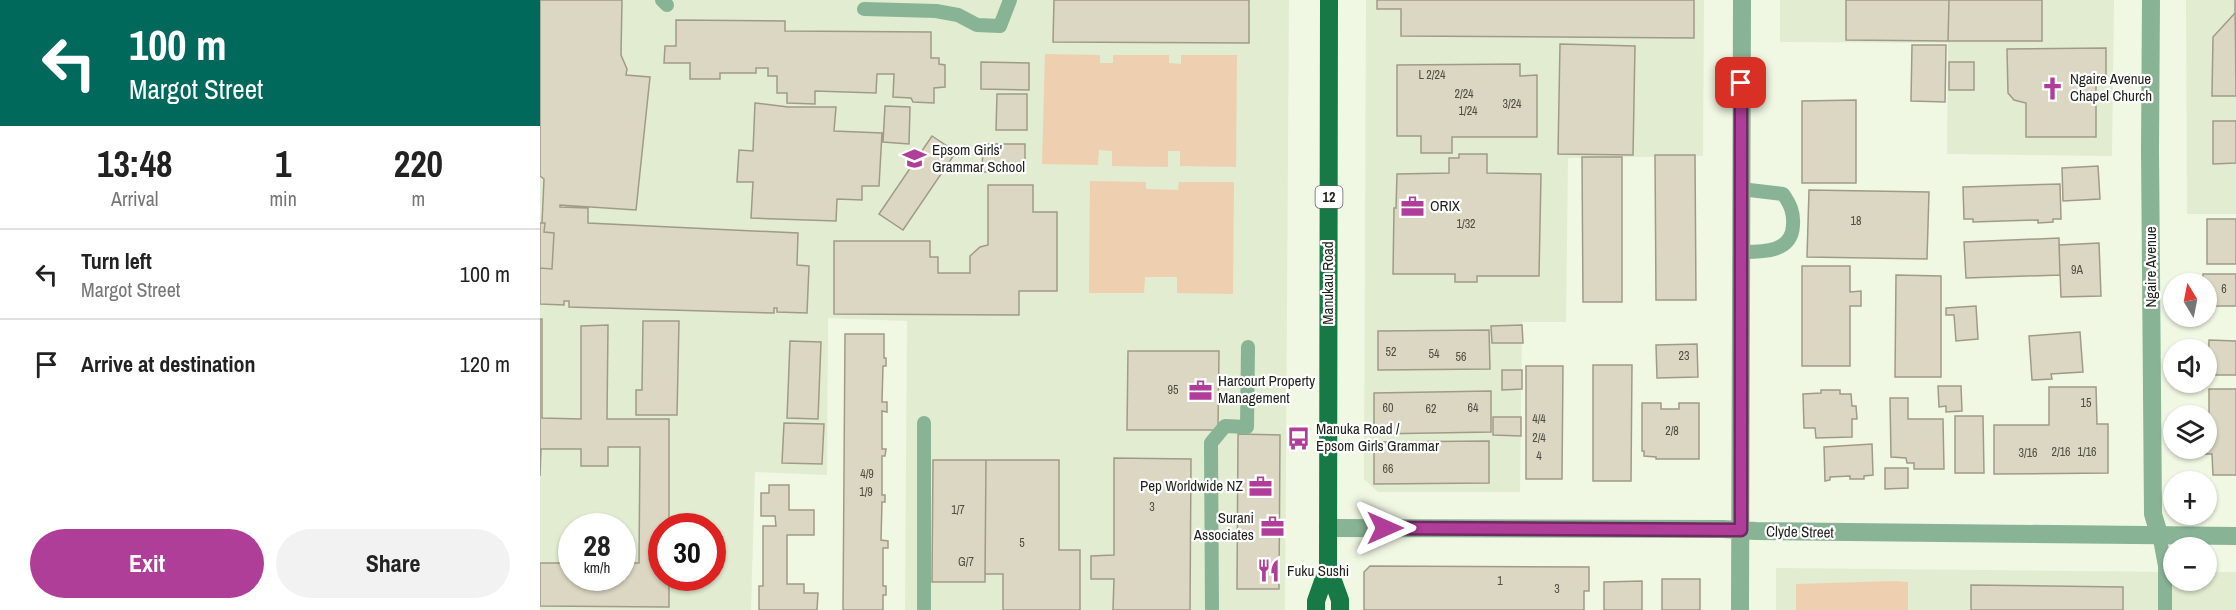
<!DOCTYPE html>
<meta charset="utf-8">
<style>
:root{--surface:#fff;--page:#f2f2f2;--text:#222;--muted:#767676;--line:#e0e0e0;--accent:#af3e99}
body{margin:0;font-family:"Archivo Narrow",sans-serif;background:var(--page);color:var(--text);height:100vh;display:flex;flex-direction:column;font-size:22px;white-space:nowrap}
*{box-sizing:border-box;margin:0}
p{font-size:20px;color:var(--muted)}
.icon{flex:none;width:33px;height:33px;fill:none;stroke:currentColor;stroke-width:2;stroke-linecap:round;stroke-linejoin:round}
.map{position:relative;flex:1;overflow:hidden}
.details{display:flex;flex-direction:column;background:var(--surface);width:540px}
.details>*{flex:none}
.guide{background:#00695c;color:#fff;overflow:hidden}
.needle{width:39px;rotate:350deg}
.buttons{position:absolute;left:1623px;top:273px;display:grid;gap:12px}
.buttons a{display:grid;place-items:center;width:54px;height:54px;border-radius:50%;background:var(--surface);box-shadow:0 2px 4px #0004;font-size:30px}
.speed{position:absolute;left:18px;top:513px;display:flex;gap:12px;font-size:30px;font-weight:700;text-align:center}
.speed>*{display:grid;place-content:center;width:78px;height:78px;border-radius:50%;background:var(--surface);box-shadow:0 2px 4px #0004;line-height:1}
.speed small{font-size:15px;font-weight:400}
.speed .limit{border:9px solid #d22;background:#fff;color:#111}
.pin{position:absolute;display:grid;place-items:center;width:51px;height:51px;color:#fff;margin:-26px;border-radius:12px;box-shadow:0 3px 9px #0006}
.me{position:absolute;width:66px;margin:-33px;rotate:90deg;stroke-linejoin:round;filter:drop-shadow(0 0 4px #0008)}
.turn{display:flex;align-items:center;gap:21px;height:126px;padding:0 30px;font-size:27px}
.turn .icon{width:78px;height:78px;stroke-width:2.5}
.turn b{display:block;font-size:42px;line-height:51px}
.eta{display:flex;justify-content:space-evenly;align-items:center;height:102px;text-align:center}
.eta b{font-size:36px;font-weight:800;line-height:42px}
.cta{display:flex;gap:12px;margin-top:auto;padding:12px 30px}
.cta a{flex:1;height:69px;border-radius:36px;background:var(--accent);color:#fff;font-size:24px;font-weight:800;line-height:69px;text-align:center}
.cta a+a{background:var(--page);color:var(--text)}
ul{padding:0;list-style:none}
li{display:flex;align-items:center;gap:18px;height:90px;padding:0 30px;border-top:2px solid var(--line)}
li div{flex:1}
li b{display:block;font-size:22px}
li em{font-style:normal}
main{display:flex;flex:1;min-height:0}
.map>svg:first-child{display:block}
.built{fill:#e1ecd0;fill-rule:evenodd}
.green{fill:#eecfb0}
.building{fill:#dcd7c2;stroke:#a09b87;stroke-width:1.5}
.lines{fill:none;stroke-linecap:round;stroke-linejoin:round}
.service{stroke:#88b395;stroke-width:14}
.minor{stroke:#88b395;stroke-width:18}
.primary{stroke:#177a46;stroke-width:18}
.route-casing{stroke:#722863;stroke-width:15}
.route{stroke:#af3e99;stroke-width:10}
.labels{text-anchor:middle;stroke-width:4.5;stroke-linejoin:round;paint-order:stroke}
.number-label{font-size:12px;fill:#4e4e44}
.shield{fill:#fff;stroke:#62645f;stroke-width:1.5}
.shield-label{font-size:14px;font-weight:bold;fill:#1f211a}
.poi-label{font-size:15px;fill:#1f211a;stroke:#fff;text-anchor:start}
.street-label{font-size:15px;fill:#1f211a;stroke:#fff}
</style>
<main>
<section class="details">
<div class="guide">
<div class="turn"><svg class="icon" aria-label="left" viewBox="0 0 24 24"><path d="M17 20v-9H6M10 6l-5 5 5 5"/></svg><div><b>100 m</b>Margot Street</div></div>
</div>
<div class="eta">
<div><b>13:48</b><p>Arrival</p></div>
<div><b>1</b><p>min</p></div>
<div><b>220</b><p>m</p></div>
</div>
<ul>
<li><svg class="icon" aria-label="left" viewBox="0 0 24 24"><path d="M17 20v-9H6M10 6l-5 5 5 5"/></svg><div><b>Turn left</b><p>Margot Street</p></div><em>100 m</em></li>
<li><svg class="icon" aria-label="arrive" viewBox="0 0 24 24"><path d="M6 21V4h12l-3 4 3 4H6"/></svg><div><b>Arrive at destination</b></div><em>120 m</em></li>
</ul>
<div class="cta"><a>Exit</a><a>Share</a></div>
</section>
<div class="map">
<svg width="1696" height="610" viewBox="0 0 1696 610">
<rect width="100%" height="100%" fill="#f0f8e3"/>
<path class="built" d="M0,0H749L745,610H365L367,321L288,318L287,475L215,472L211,610H0ZM32,526H82V578H32ZM122,526H172V578H122Z
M826,0H1164L1163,156L1028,158L1026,322H982L980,492H838L824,479Z
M1240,0H1574L1572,156L1407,154L1408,43L1240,42Z
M1646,0H1696V214H1647Z
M1236,568L1633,572L1634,580H1666L1667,572H1696V610H1236Z"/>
<path class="green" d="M505,54L560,55V63H573V55H629V63L641,64V55H697L696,167L640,166V151H628V167L572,166V151L559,150L558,165L502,164Z
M550,181L606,182V189L638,190L639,182H694L693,294L637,293V277H605L604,293H549Z
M1353,581L1368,582V610H1256V584Z"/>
<path class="building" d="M0,0H82L81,55L87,69L86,75L110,77L96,210L20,205V207L48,208V223L258,233L257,265L269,266L267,313L237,312V308H234V313L29,307V301H24V305L0,304V268L12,269L14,233L4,232L5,223H2L4,179L0,176Z
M514,0H709V43L513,42Z
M837,0H1154V38L861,36V9H837Z
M1306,0H1409L1408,41L1306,40Z
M1409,0H1502V41H1408Z
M1695,0L1696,96H1672L1673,37L1695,13Z
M136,20L245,21V31L391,32V58H399V64L405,65V87L394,88V103L373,102L371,98L353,97L354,74H337L336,93L275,91V104L247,103V93H237V76H228V68H216V73H180V79H150V63H124L125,46H136Z
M1020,44L1095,46L1093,155L1018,154Z
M1372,45H1406L1405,102L1371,101Z
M1566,48V82H1556V137H1486V103L1474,100L1468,93L1467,49Z
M441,62L489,63V90L441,89Z
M1409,62H1434V90H1409Z
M980,64V76L997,75V137H912V153H881V136H857V65Z
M457,94H487V130H456Z
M1316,100V183H1262V101Z
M215,103L248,107H296L294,131L342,133L339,186H322V200L297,199L296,221L211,218L213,182H197L199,150L213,151Z
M345,106L370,107L369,144L343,142Z
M1673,121H1696V163L1673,164Z
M392,136L416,152L363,230L339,214Z
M443,144H485V172H442Z
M919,154H947V173L1001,174L999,276H937V282H915V274H853L854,208H856L857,174L909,173V158H919Z
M1115,155H1155L1156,300H1116Z
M1042,157H1082V302H1043Z
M1558,166L1560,199L1523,201L1522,168Z
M1520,184L1521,219H1513V222L1498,223V220L1433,222V219H1424L1423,187Z
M448,185H493V212H517V291H479V315L294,314V241H390V257H398V273H430V256L440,247L448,245Z
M1269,190L1389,192L1387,259L1267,257Z
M1667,219H1696V264H1667Z
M0,223H5L4,232L14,233L12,269L0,268Z
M1519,238L1520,275L1426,278L1424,242Z
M1559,243L1561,296L1521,297L1519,245Z
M1262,266H1310V292L1321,291V306H1310V366H1262Z
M1663,274H1696V306H1666V284H1663Z
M1356,275L1401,276V377H1355Z
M1436,306L1438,339L1416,341L1414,315H1406V308Z
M0,319H2V418L41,419V326L68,325L67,419H129V526H122V578H129V607L0,606V563H32V578H82V563H99L100,447H68V466H41V449H1L0,476Z
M103,321H139L137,415H96V390H102Z
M982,325L983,343H952L951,326Z
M949,330L950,369L838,370V331Z
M1540,332L1543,372L1511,374L1512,379L1492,380L1489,336Z
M305,334H344V358H346V366H343L342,402H347V412L342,411V449H346L345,456H342V495H345V502H342L341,540L348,541V548H343V586H346V595H343V610H303Z
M1669,340L1696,341V375H1668Z
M250,341L281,342L278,419L247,418Z
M1157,344L1158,377L1117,378L1116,345Z
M588,351H679L678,430H587Z
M1053,365H1092L1091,481H1053Z
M986,366H1023L1022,479H986Z
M962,370H982V389L962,390Z
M1398,386H1421L1422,411L1406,412V406L1399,407Z
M1509,387H1556L1557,424H1568V473L1454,474V425H1509Z
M1669,389H1696V475H1673L1672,454H1664V448H1666V422H1669Z
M1281,390H1300V394H1311L1312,406H1316L1317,419H1312V437L1276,438L1275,428H1264L1263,394L1281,393Z
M951,391V432L834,434V393Z
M1350,398H1368V419H1403L1404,469H1374V463H1367L1366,458L1351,457Z
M1102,403H1121V409H1139V403H1159V459H1116V457L1104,456V451H1102Z
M1415,416H1443L1444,473H1415Z
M953,417H981V436L953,435Z
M244,423L284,424L282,464L242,463Z
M698,434L740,435L739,589H697Z
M949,441V483L834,484V442Z
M1332,444L1333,475L1324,476V479H1310V476L1290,477V480L1285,481L1284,447Z
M574,458L651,459L650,610H573L574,579H551V556L574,555Z
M393,460H446L445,582H392Z
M446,460H519V550H540V610H463V574H445Z
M1345,468H1368V488L1345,489Z
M229,485H249V510H274V535H247V584H264V593H278L277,610H219V586H223V526H236L235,516H221V493H229Z
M830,566L1049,567V591H1044V610H824V572Z
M1122,579H1160V610H1122Z
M1102,581V610H1064V582Z
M1431,585L1583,587V610H1431Z"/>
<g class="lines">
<path class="service" d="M122,0L127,5
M324,9L396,11L418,15L437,25L460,26L470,0
M1201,252C1222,252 1252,253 1253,225C1254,212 1250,204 1243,194L1201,189
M384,423V610
M1619,534L1625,566V610
M672,610L671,443L685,426L707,427L708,347"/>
<path class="minor" d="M1611,0L1610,150L1613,514L1619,534
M788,528L1183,529L1216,531L1696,536
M1200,610L1202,0"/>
<path class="primary" d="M788,567L800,600V610
M776,610V601L788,567L789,0"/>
</g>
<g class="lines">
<defs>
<path id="route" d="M845,528L1201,530V83"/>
</defs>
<use href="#route" class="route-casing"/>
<use href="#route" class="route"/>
</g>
<defs>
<symbol id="church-bare" viewBox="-9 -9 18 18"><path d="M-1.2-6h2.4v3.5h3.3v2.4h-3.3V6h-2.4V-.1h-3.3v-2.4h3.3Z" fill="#af3e99" stroke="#fff" stroke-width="2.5" paint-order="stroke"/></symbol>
<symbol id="school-bare" viewBox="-9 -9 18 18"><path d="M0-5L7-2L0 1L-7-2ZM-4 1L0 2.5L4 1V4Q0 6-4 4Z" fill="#af3e99" stroke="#fff" stroke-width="2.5" paint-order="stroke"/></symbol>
<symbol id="office-bare" viewBox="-9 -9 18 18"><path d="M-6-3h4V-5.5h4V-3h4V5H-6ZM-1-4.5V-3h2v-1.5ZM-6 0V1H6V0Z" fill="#af3e99" stroke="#fff" stroke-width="2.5" paint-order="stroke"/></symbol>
<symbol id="bus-bare" viewBox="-9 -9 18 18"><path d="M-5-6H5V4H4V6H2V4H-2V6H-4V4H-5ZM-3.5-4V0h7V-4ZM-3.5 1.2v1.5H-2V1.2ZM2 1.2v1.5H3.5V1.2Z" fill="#af3e99" stroke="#fff" stroke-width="2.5" paint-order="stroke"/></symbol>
<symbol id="restaurant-bare" viewBox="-9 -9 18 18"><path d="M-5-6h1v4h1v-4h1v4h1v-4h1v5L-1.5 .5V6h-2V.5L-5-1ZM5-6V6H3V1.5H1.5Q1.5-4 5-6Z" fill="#af3e99" stroke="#fff" stroke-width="2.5" paint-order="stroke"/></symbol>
</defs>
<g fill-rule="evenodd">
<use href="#church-bare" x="1496" y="72" width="33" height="33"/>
<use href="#school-bare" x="358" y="142" width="33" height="33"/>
<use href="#office-bare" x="856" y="190" width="33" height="33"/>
<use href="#office-bare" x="644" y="374" width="33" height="33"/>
<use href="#bus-bare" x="742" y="422" width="33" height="33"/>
<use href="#office-bare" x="704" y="470" width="33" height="33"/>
<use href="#office-bare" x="716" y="510" width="33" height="33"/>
<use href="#restaurant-bare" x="712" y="554" width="33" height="33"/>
</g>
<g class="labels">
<g class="number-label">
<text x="892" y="79">L 2/24</text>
<text x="924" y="98">2/24</text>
<text x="972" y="108">3/24</text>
<text x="928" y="115">1/24</text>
<text x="1316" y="225">18</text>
<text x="926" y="228">1/32</text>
<text x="1537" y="274">9A</text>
<text x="1684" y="293">6</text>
<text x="851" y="356">52</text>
<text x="894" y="358">54</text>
<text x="1144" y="360">23</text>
<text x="921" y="361">56</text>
<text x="633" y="394">95</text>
<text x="1546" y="407">15</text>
<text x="848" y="412">60</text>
<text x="933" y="412">64</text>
<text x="891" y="413">62</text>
<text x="999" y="423">4/4</text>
<text x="1132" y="435">2/8</text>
<text x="999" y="442">2/4</text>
<text x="1521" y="456">2/16</text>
<text x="1547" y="456">1/16</text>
<text x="1488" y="457">3/16</text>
<text x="999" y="460">4</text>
<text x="848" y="473">66</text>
<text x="327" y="478">4/9</text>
<text x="326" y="496">1/9</text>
<text x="612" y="511">3</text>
<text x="418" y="514">1/7</text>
<text x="482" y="547">5</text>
<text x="426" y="566">G/7</text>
<text x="960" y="585">1</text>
<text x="1017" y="593">3</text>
</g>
<rect class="shield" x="775.5" y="186" width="27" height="22" rx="4.5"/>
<g class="shield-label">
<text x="789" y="202">12</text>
</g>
<g class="poi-label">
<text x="1530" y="84">Ngaire Avenue<tspan x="1530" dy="17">Chapel Church</tspan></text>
<text x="392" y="155">Epsom Girls'<tspan x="392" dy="17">Grammar School</tspan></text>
<text x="890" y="211">ORIX</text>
<text x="678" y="386">Harcourt Property<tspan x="678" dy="17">Management</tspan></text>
<text x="776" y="434">Manuka Road /<tspan x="776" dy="17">Epsom Girls Grammar</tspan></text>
<text x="703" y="491" text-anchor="end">Pep Worldwide NZ</text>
<text x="714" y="523" text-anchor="end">Surani<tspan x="714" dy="17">Associates</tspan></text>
<text x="747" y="576">Fuku Sushi</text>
</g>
<g class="street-label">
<text transform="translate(1611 267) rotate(-90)" y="5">Ngaire Avenue</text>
<text transform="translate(788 283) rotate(-90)" y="5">Manukau Road</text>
<text transform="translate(1260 532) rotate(1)" y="5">Clyde Street</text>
</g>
</g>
</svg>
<div class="buttons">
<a><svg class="needle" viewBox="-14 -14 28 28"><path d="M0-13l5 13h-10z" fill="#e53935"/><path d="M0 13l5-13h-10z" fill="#767676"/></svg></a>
<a><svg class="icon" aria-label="sound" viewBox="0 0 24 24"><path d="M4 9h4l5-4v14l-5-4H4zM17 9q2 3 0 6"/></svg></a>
<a><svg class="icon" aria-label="layers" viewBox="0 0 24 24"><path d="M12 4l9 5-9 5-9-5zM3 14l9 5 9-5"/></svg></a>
<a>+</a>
<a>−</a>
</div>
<div class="speed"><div>28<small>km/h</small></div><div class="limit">30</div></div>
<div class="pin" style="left:1201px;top:83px;background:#d93025"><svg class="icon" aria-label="arrive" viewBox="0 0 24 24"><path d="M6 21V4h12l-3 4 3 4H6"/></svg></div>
<svg class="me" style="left:845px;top:528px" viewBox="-20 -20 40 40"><path d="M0-17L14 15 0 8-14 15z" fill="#af3e99" stroke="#fff" stroke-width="4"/></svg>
</div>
</main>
